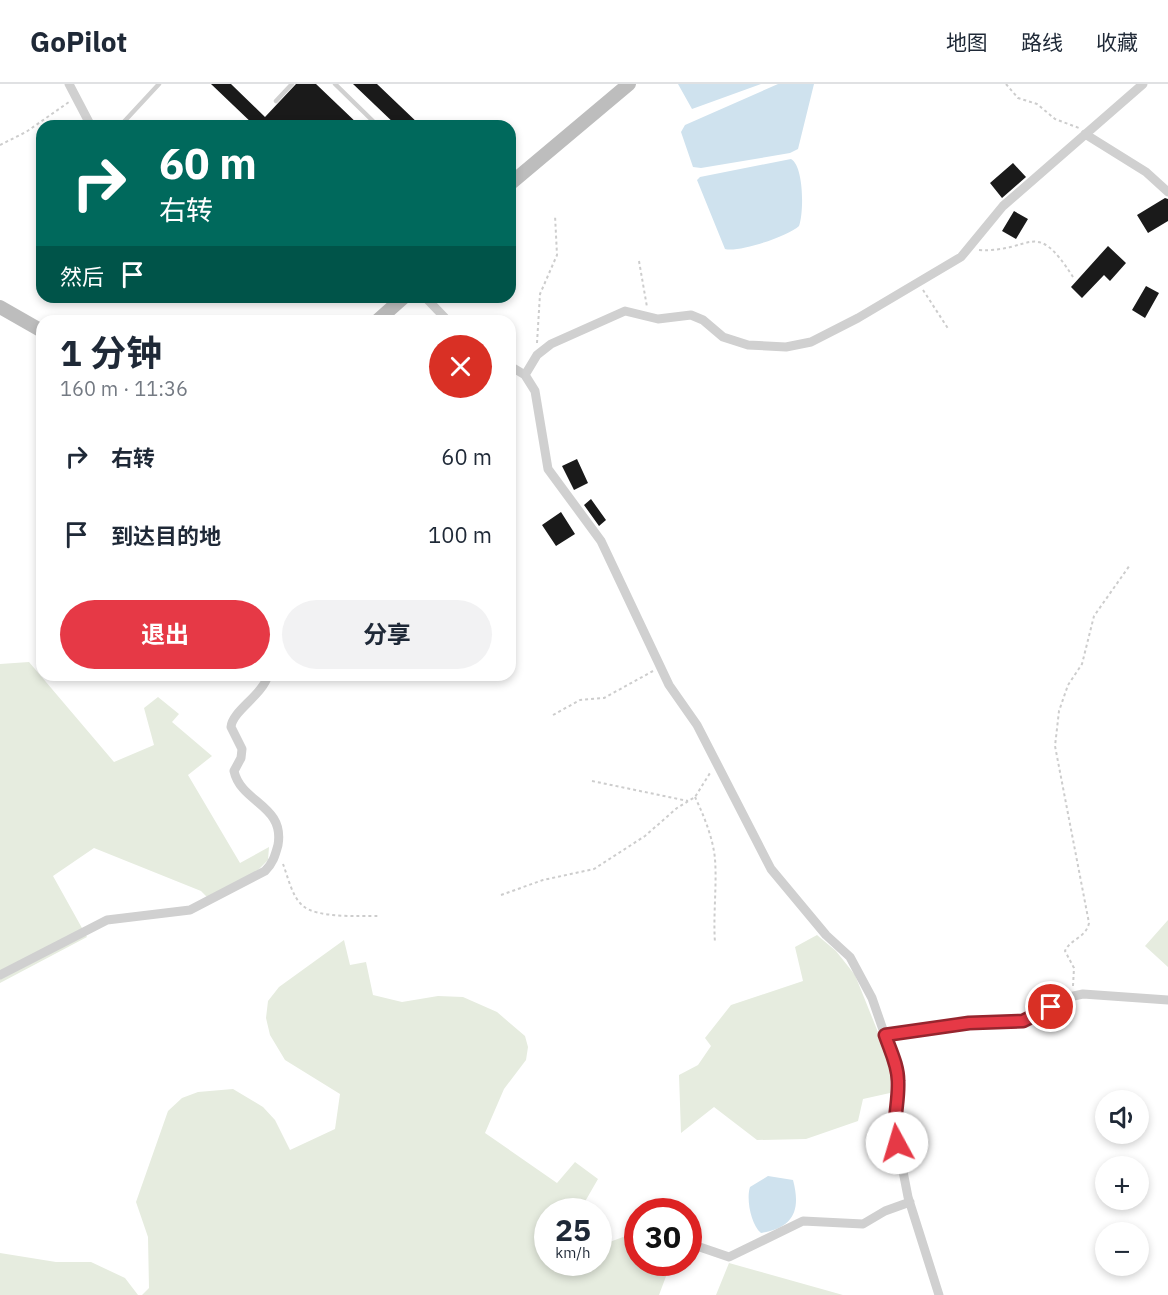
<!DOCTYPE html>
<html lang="zh">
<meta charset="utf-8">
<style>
:root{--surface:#fff;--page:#f2f2f3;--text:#1f2937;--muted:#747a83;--line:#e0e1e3;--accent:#e63946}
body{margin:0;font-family:"IBM Plex Sans","Noto Sans SC",sans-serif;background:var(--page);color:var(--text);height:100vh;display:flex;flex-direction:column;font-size:22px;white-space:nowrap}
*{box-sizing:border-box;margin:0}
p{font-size:20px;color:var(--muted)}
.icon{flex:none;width:33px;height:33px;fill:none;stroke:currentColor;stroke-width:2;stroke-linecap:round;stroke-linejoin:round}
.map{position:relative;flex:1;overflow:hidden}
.side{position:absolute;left:36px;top:231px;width:480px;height:366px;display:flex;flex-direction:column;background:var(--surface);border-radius:18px;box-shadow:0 3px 9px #0003}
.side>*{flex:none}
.banner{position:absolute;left:36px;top:36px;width:480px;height:183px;border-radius:18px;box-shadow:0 3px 9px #0003;background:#00695c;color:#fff;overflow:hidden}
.buttons{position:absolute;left:1095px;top:1006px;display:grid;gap:12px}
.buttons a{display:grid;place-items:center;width:54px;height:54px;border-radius:50%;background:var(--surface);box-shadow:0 3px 9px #0003;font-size:30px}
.speed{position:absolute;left:534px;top:1114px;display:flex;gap:12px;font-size:30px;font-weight:700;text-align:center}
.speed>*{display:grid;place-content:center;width:78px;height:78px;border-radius:50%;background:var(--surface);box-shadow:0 3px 9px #0003;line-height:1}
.speed small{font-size:15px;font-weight:400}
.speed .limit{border:9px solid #d22;background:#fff;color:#111}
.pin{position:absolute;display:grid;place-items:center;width:51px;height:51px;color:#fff;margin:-26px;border:3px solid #fff;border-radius:50%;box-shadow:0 2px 6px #0007}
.me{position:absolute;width:66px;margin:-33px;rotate:354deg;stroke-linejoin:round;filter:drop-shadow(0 0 4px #0008)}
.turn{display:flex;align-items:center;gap:21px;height:126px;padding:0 24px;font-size:27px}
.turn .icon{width:78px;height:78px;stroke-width:2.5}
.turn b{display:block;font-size:42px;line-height:51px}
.then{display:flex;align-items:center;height:57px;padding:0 24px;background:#0003;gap:12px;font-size:22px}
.round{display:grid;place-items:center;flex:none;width:63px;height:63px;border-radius:32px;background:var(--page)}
.head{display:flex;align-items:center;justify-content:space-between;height:102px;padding:0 24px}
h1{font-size:36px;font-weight:700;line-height:45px}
.primary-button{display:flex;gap:12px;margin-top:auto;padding:12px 24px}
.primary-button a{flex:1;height:69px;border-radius:36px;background:var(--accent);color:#fff;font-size:24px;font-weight:700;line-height:69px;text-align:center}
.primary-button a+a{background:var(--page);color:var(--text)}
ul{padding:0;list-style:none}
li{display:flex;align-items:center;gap:18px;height:78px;padding:0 24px}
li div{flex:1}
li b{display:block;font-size:22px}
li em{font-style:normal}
header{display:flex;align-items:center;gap:36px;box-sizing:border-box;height:84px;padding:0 30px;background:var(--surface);border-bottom:2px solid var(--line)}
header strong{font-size:28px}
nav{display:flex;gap:33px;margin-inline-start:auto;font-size:21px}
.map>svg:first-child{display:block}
.green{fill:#e6ecdf}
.water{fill:#cfe2ee}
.building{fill:#1a1a1a}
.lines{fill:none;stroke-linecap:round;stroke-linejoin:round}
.path{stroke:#cdcdcd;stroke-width:2;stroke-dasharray:3 3;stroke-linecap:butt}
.lane{stroke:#d0d0d0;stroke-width:4.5}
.street{stroke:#d0d0d0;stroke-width:9}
.secondary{stroke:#bdbdbd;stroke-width:14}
.route-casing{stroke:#96252e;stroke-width:15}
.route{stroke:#e63946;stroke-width:10}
</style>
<header>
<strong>GoPilot</strong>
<nav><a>地图</a><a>路线</a><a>收藏</a></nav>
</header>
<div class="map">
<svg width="1168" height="1211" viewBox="0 0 1168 1211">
<rect width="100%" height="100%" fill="#fff"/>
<path class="green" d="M29,578L114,678L154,661L144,624L158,613L179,630L172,638L212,672L188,691L240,779L269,763L268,776L256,788L207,813L201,807L94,764L53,792L87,853L0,899V580Z
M1168,836V883L1145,862Z
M817,851L836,867L855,891L890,978V1009L863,1015L858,1037L806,1055L757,1056L714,1023L681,1049L679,991L698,981L711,962L705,954L731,921L803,897L795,863Z
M344,856L350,881L366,878L373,911L402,918L438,912L463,913L497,928L525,952L528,963L526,976L504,1005L485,1049L557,1099L575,1078L598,1095L579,1128H548V1179H598L599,1162L623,1153L637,1160L638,1179H671L659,1211H142L149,1204L148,1153L136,1118L168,1027L182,1014L198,1008L233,1005L263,1023L275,1036L290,1066L335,1045L340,1010L285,976L270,951L266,934L268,917L279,903Z
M0,1169L56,1178H91L125,1194L138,1211H0Z
M729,1179L843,1211H716Z"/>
<path class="water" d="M678,0H761L692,25Z
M778,0H814L798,65L790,69L701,84L693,83L681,48L685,41Z
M791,75C804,82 804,129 799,142C789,152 738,169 725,165L697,96L700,93Z
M768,1092L793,1096C801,1126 794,1144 761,1149C751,1141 746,1115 750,1103Z"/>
<path class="building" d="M211,0H231L265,33L296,0H316L360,42H255Z
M353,0H377L421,42H397Z
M1013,79L1026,93L1002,114L990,99Z
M1165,114L1168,115V137L1148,149L1137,131Z
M1014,127L1028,135L1016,155L1002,147Z
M1108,162L1126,179L1110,197L1104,191L1082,214L1071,203Z
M1146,202L1159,209L1145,234L1132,226Z
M577,375L588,399L574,406L562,382Z
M591,415L606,436L599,442L584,421Z
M561,428L575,450L556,462L542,441Z"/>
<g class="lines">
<path class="path" d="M1006,0L1018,14L1037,20L1055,35L1079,44
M0,61L26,48L69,18
M979,166C1033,169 1034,132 1073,193
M639,177L647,223
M923,206L949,246
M537,259L540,210L557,171L555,131
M553,631L580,616L604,614L653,587
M592,697L688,717
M695,713C704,732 713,754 715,775C717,802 713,831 715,859
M283,780C288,793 292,813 303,822C317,834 360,832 378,832
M501,811L543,796L594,785L645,752L677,724L695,713L710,689
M1073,902L1074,884L1065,867C1070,855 1086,854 1089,839L1055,662L1059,627L1068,601L1082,580L1094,532L1130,481"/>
<path class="lane" d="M335,0L378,42
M276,17L292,0
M120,42L159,0"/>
<path class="street" d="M69,0L91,42
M1085,50L1146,88L1168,108
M425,213L448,237
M510,282L525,291L535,307L548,385L601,457L669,601L697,641L771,785L826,851L850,873L872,914L897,986L894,1041L908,1113L939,1211
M525,291L537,271L551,260L625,227L658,235L691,231L703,236L723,253L748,261L786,263L811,258L858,234L961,173L1003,122L1143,0
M0,891L107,836L190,826L265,787C273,779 275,772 278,761C285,721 241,719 234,687L241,674L242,665L231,643C232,627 263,611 268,591
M885,951L969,939L1023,937L1069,913L1083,910L1168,916
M630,1149L638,1153
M688,1159L729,1173L803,1137L863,1140L885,1127L910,1118"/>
<path class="secondary" d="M510,100L629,0
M0,223L42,247
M377,237L404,213"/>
</g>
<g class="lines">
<defs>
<path id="route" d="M897,1059C892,1034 899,1021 898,997C898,981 890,966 885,951L969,939L1023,937L1051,923"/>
</defs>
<use href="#route" class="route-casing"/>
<use href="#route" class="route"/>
</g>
</svg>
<div class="buttons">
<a><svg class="icon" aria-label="sound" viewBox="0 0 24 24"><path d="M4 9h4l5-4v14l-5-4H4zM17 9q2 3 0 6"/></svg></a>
<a>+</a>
<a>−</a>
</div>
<div class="speed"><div>25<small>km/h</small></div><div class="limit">30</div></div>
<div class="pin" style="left:1051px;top:923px;background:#d93025"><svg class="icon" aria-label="arrive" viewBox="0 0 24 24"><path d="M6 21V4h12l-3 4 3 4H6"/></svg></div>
<svg class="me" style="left:897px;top:1059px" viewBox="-20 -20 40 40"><circle r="19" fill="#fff"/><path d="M0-13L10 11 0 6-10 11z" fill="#e63946"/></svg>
<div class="banner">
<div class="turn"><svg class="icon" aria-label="right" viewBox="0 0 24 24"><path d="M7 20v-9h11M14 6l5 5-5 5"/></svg><div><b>60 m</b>右转</div></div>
<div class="then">然后<svg class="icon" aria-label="arrive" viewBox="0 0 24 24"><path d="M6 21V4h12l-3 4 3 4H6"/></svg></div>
</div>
<section class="side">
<div class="head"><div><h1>1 分钟</h1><p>160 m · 11:36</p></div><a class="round" style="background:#d93025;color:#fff"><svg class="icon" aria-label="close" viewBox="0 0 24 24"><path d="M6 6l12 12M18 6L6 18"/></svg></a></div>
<ul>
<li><svg class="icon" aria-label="right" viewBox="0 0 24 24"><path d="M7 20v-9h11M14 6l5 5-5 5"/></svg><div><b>右转</b></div><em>60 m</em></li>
<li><svg class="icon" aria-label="arrive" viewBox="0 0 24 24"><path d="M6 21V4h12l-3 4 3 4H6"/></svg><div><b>到达目的地</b></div><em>100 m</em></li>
</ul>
<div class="primary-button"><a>退出</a><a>分享</a></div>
</section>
</div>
